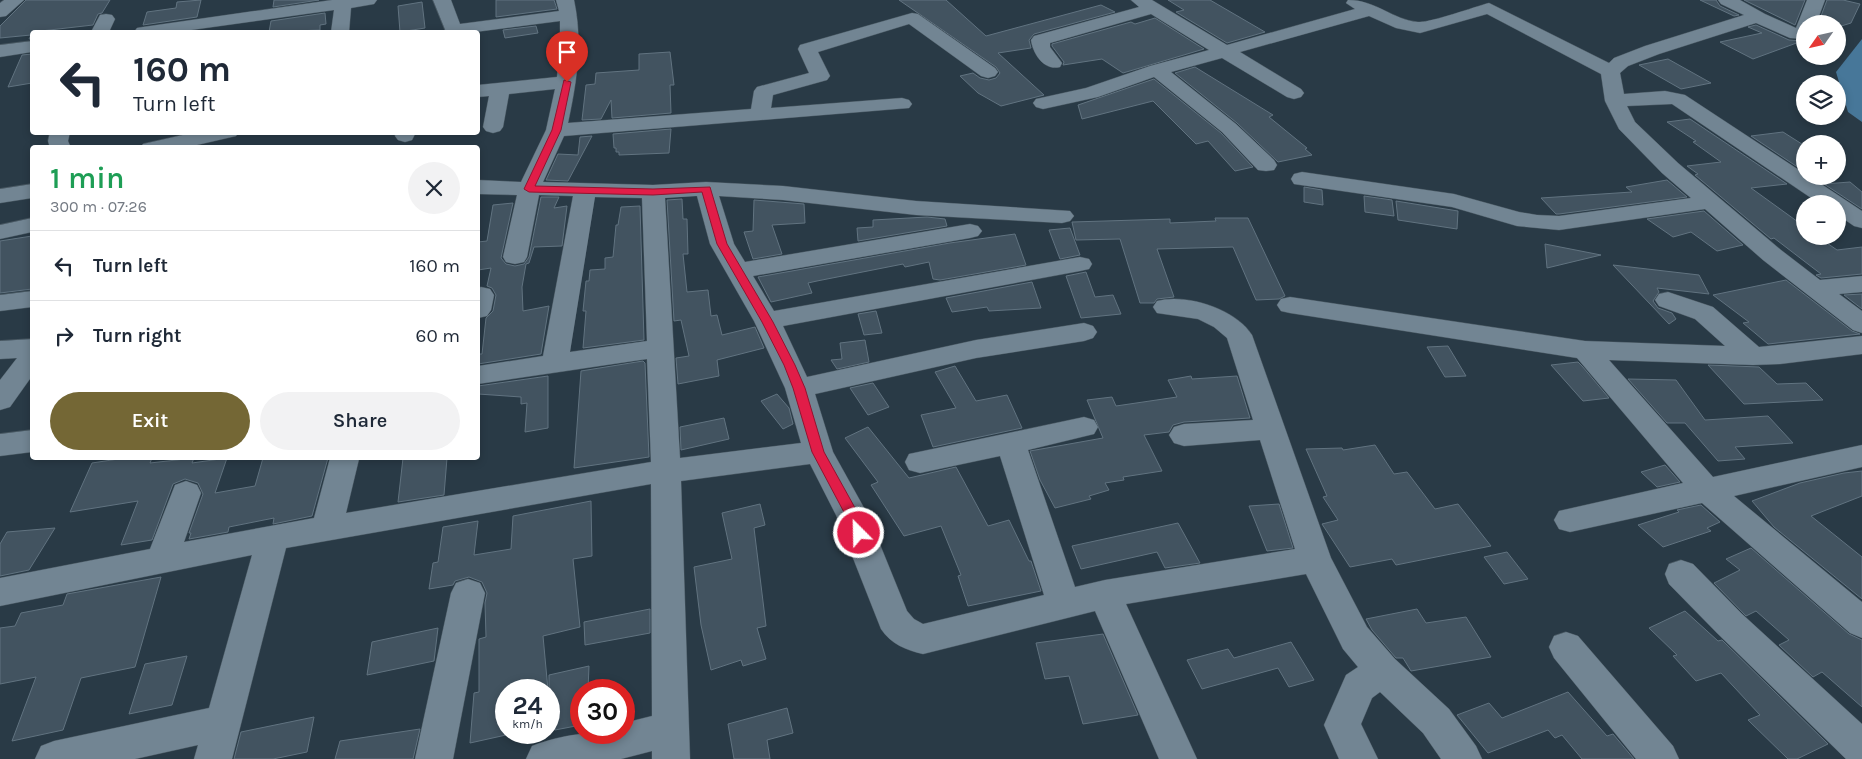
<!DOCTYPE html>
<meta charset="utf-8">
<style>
:root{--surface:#fff;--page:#f2f2f3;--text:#1f2937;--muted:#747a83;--line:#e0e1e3;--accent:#746735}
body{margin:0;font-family:Karla,sans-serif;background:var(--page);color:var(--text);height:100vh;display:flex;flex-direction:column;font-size:19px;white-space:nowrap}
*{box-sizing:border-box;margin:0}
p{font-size:16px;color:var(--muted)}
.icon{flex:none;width:28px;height:28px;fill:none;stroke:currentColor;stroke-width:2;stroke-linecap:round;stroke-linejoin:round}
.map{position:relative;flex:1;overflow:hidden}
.sheet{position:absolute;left:30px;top:145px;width:450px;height:315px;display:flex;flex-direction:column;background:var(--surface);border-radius:5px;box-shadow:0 2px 8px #0003}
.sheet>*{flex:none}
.banner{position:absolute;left:30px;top:30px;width:450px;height:105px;border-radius:5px;box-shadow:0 2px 8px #0003;background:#fff;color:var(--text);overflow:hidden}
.needle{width:32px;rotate:236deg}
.fabs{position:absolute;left:1796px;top:15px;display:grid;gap:10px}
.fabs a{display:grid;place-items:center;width:50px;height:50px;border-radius:50%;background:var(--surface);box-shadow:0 2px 8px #0003;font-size:25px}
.speed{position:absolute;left:495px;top:679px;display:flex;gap:10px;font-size:25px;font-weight:700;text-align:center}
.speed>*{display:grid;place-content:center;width:65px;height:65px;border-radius:50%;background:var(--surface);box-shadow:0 2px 8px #0003;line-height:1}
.speed small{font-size:12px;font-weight:400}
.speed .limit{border:8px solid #d22;background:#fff;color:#111}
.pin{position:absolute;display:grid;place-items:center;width:42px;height:42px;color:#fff;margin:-51px -21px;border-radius:50% 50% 50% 0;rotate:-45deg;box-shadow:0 0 5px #0007}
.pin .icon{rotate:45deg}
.me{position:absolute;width:55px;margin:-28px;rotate:337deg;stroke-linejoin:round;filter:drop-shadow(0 0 4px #0008)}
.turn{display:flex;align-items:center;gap:18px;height:105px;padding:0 20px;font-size:22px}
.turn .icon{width:65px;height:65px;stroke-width:2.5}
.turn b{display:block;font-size:35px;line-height:42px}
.round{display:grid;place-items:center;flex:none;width:52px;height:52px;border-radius:26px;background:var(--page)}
.summary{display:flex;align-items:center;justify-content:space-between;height:85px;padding:0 20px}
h1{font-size:30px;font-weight:600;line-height:38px;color:#1e9e55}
.button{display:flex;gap:10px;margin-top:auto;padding:10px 20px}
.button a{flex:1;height:58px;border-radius:30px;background:var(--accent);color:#fff;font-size:20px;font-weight:600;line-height:58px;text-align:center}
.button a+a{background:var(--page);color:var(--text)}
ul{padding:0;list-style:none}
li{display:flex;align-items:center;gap:15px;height:70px;padding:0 20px;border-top:1px solid var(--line)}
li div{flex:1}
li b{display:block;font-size:19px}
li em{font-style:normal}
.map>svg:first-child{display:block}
.water{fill:#477799}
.building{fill:#425360;stroke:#617380}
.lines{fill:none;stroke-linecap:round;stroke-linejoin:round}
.minor-casing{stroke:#485761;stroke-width:1}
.minor{fill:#728593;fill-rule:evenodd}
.route{fill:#e11d48;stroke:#92132f}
</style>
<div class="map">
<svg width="1862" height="759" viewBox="0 0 1862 759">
<rect width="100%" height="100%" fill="#293a46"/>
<path class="water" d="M1862,39V122L1848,112L1836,72Z"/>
<path class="building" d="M26,0H110L102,13L98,14L93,25L32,32V39H29L31,35L0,38V26Z
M201,0L197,17L143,25L147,12L176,8L177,2Z
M274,0H319L273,7Z
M496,0H554L557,9L496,17Z
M899,0H946L986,36L1101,5L1115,12L1034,34L1029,40L1031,48L998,53L1044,95L1001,106L978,93L960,76L973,73L980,78L989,80L996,78L1000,73L996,67Z
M1168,0H1210L1265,32L1227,43L1176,12L1184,10Z
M1700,0H1716L1720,6L1739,15L1734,16Z
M1744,0H1805L1795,25Z
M1827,0H1843L1860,4L1851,23L1838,27V24H1818Z
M422,2L425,28L400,32L398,6Z
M325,13L326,24L320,25V30L269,32L271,21Z
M1155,18L1204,49L1123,73L1102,59L1063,65L1064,62L1052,46V44L1131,22L1135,24Z
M1756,25L1789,40L1802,41L1753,59L1720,42L1762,33L1748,27Z
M536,26L538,33L505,38L503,30Z
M670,52L674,85H670L671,113L612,118L611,100L601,119L582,120L586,85L595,84L596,73L639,70V54Z
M32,54V83L8,87L22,55Z
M1668,59L1711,83L1681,89L1639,65Z
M1195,67L1273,115L1269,117L1307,148L1305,149L1312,155L1278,162L1237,123L1175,73Z
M1154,79L1221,133L1253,167L1235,171L1208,141L1196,144L1153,101L1082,119L1078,105Z
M1690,119L1787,184L1751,188L1805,227V236H1817L1837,250L1862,247V274L1821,278L1816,275L1821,274L1774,238L1771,239L1695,175L1698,174L1687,166L1721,162L1693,142L1696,141L1667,122Z
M671,129L669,153L619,155V152H616V148H614L613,134Z
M1783,132L1805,146V172L1751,136Z
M592,136L568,181L546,180L558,154L578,155L580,137Z
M1667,180L1687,197L1559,214H1556L1541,198L1632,192L1626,187Z
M1850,182L1862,192V209L1824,184Z
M1304,187L1322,190L1323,205L1304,202Z
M1364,196L1392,200L1394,216L1365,212Z
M541,197H559L554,208L567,206L562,246L534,247L529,263L526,264L522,287L523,311L549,306L541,354L478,364V354H482L486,318L493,311L496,295L492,288L487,286L491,268L478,270V242L487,241L493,205L513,203L501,258L506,264L515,266L524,264L529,257Z
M682,199L683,219H687L688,254H683L687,292L708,290L711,316L717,315L722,335L755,327L764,348L717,360L719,376L678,384L676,358L689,356L681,320L674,321L667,200Z
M754,200L804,204L805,223L772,225L782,254L753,259L744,232L753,231Z
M1396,201L1458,211L1457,229L1398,220Z
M640,206L644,340L583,348L586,311H583L586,281H589L590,270L605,269V258L613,257L616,225H618L621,207Z
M1704,211L1743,245L1717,251L1691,232L1673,237L1647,219Z
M927,217L945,219L947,226L858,241L857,228L873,227V220Z
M1215,218H1248L1285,296L1279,299L1256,300L1233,247L1157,249L1174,297L1157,299L1154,303H1140L1120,239L1076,240L1072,222L1170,219V223L1216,221Z
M1070,228L1080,255L1060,259L1049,230Z
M1015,234L1026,265L940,280L933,279L929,262L905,267L903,264L817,281L808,283L812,293L771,302L758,277L950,243Z
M32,236V289L0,293V241Z
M1545,244L1601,255L1547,268Z
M1613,265L1699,275L1709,294L1657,288L1659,292L1653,301L1658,308L1672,313L1676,319L1669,324Z
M1086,272L1095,297L1113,295L1121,314L1081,318L1066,276Z
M1786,280L1852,331L1860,334L1768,344L1743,323L1749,322L1713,295Z
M1032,282L1041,308L989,311L987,307L952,312L946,298Z
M1862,294V309L1844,295Z
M876,311L882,333L864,335L858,314Z
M865,340L869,362L837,369L831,360L842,359L840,343Z
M1448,346L1466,376L1445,377L1427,347Z
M643,361L645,363L649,457L574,468L581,371Z
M1578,362L1582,366L1609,398L1583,401L1551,365Z
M1708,365L1759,367L1777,384L1806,383L1823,400L1744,404Z
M955,366L976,401L1007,395L1022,428L933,447L921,415L956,408L935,372Z
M548,376V428L525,432L527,403L521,404V397L478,394V386Z
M1191,376L1192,379L1237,376L1250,418L1184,422L1173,425L1169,432L1144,435L1162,471L1123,477L1124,480L1105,483L1109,490L1089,496L1091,499L1055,508L1040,480L1030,451L1103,438L1087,400L1112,397L1116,406L1177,397L1168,380Z
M1628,379L1676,380L1705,420L1768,416L1793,443L1735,447L1745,459L1718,461L1685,423H1667Z
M873,383L889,407L868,415L850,388Z
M777,394L789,408L793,424L783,429L761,401Z
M724,418L729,439L681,450L680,427Z
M868,427L909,478L956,467L988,526L1009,520L1029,561H1031L1041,591L968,606L958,576L961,575L941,526L904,536L871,485L878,482L845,438Z
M1375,445L1394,474L1407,472L1435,509L1458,504L1491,546L1396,565L1392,559L1350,567L1322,524L1338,520L1323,497L1327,496L1306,449L1342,448L1343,450Z
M125,458H152L150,463L194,458L192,463L227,458L215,493L255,486L263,458H328L312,516L273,524L274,518L229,527L228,532L189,539L191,533H189L203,494L198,483L185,479L173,484L152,540L121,545L138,501L70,512L92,463Z
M403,458H447L444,495L398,502Z
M1665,465L1680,482L1657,487L1641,472Z
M1862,471V496L1811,516L1862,557V599L1774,527L1752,501L1800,483L1844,473Z
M591,501L592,556L573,559L580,627L543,636L548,690H506V735L470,743L474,693L479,692V639L486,637L485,603L487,593L482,582L469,577L455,581L453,585L429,589L433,563L438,562L443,527L478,521L474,555L511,549L513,516Z
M760,504L765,525L754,528L766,626L757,628L766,659L743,666L741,660L711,670L701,625L694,567L732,559L722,513Z
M1279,504L1293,548L1267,551L1249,506Z
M1701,505L1720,522L1707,528L1711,531L1663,547L1638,525L1679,512L1677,510Z
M1178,523L1200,563L1165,568L1157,552L1081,569L1072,546Z
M55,528L29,570L0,576V544L7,532Z
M1751,548L1849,634L1862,640V707L1822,672L1813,677L1779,645L1789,640L1756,611L1746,616L1714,583L1740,570L1726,559Z
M1507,552L1528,579L1504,584L1484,557Z
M161,577L135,667L81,678L63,730L12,741L36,677L0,684V628L15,626L21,613L63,605L67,594Z
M650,609V633L585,645L584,622Z
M1417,609L1426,623L1466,617L1491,657L1411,671L1403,658H1396L1372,630L1366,619Z
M1685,611L1718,641L1722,640L1828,744L1797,759H1788L1748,720L1760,715L1721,673L1696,681L1673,656L1677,655L1649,628Z
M438,628L434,661L367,675L372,642Z
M1103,634L1138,715L1083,724L1069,676L1045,679L1036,643Z
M1291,642L1314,680L1289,687L1278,668L1202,689L1187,660L1228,649L1234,658Z
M187,656L172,705L129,714L145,664Z
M589,666L588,690H581V725L555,730L556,710L549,712V675Z
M1568,692L1607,736L1613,734L1634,759H1582L1562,735L1555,738L1548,730L1488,753L1457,715L1489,703L1502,718Z
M787,708L793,733L767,740L770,759H734L728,724Z
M314,717L307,752L273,759H234L241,732Z
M420,729L413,759H335L340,741Z"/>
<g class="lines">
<defs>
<path id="minor" d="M4,0H24L6,16L0,17V3Z
M332,0H377L374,4L351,8L349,32H331L334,10L177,32H134L137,28L143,27Z
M433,0H451L460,24L559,11L556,0H574C583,42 577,81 568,123L751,109L754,91L757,87L809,73L798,49L800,45L912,13L918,14L995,68L998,72L995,76L988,78L981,76L909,24L818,52L830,76L827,80L773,95L771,108L902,98L909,100L912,104L909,108L564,136L543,182L653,185L706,182L783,186L916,201L1070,211L1074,216L1070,221L1062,223L916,215L783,200L719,196L734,244L745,262L970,224L978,226L982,231L978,236L970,238L753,276L774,311L1080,257L1089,259L1092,264L1089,269L1080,271L783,326L807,377L976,340L1084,323L1093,326L1097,332L1093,338L1084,341L976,358L815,394L833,452L868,515L907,611L914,619L923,624L1044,595L1000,456L920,473L909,470L905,462L909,454L1084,417L1094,420L1098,427L1094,434L1028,450L1075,587L1105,580L1295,549L1260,440L1184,446L1174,443L1169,435L1174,427L1184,424L1253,420L1227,338L1214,327L1198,319L1157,313L1153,307L1157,301C1186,293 1236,309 1252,335L1331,558L1367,627L1395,659L1449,709L1476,746L1482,759H1441L1423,733L1380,692L1372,698L1361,724L1378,759H1339L1324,725L1346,675L1358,667L1343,649L1306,574L1126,604L1197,759H1159L1095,611L923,654C906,650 891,644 881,629L836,515L810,464L681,481L690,759H652V751L621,759H526L532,746C563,734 590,732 624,732V723L652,716L651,484L286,548L232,759H194L198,745L135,759H35L41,746L54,741L209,708L252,555L0,606V578L150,549L175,485L186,481L197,485L201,493L184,542L314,518L330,458L359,459L346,513L651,462L647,359L478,384V366L543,356L573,196L539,195L527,257L524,262L515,264L506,262L503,257L517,195L478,194V180L521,182L546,130L555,89L509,94L503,127L500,131L493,133L486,131L483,127L489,96L478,97V85L557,77L560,48V21L475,32H446ZM697,196L710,244L754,321L785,388L801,443L680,458L665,198ZM595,197L642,198L647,341L570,352Z
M1131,0H1152L1227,45L1355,9L1346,3L1348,0C1376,0 1393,20 1418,22C1430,23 1474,7 1489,3L1609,63L1614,58L1645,46L1744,15L1721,4L1718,0H1740L1765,14L1796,28L1807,0H1825L1816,24H1805V39L1790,38L1756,23L1659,54L1628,66L1620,73L1624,94L1665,91L1685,95L1805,174V176H1809L1862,211V228L1854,226L1838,215V204H1820L1672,104L1627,106L1635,122L1678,163L1781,250L1820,280L1862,276V292L1839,294L1862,311V333L1853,330L1763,260L1705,209L1559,230L1517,226L1452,207L1294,184L1291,179L1294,174L1302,172L1454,194L1519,212L1537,215L1559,216L1691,198L1662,173L1619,129L1605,101L1601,74L1487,14L1420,33L1396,28L1369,16L1240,52L1301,89L1304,93L1301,97L1294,99L1287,97L1222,58L1171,72L1236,124L1274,160L1277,165L1274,170L1266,171L1258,170L1222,132L1154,77L1098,97L1043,109L1036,107L1033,103L1036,99L1086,88L1150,66L1209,50L1151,14L1050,43V47L1062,63L1060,67C1044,71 1033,54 1031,40L1034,36L1139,7Z
M106,14L112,15L115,19L109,32H91L100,15Z
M32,41V52L0,57V45Z
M50,132H70L68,141L71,148H50L48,141Z
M196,132H239L236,136L184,148H140L143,144Z
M396,132H416L412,140L405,142L398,140L395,136Z
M32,184V198L0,203V189Z
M32,218V232L0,239V225Z
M481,287L490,289L494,295L491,310L487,316L478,318V288Z
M32,291V307L0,311V295Z
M1668,292L1713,307L1759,347L1862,336V354L1780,364L1753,365L1609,360L1713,477L1862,445V467L1734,496L1862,602V638L1850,633L1702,503L1570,532L1559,529L1554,520L1559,511L1683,483L1577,358L1290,313L1281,311L1277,305L1281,299L1290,297L1585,341L1725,346L1695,319L1659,306L1655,300L1659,294Z
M32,339V376L10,407L0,410V380L17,358L0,359V341Z
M32,430V452L0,456V434Z
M1681,560L1693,564L1741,613L1862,724V759H1846L1717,633L1669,584L1665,574L1669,564Z
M468,579L480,583L485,593L453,759H415L451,593L456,583Z
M1566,632L1578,636L1673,746L1679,759H1636L1554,658L1549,647L1554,636Z"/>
</defs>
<use href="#minor" class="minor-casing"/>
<use href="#minor" class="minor"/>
</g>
<path class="route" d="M564,80L571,82L561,130L535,186L653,189L710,187L727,244L773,322L795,365L805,388L824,452L859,515L866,533L864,536L859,538L854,536L846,516L812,452L793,388L784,365L762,322L717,244L702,192L653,195L529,192L524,189L552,130Z"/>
</svg>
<div class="fabs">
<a><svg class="needle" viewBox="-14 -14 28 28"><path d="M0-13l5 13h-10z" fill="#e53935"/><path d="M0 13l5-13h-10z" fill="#747a83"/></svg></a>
<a><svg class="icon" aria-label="layers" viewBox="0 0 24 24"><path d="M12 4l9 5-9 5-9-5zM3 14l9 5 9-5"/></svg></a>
<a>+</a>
<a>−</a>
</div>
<div class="speed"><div>24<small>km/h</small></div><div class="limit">30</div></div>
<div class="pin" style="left:567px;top:82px;background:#d93025"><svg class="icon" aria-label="arrive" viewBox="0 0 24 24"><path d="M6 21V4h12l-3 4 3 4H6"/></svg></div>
<svg class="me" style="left:859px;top:533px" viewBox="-20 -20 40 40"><circle r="17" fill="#e11d48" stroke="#fff" stroke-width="3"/><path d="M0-11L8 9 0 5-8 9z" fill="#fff"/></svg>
<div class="banner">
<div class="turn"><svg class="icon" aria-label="left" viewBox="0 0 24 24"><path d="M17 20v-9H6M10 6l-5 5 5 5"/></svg><div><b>160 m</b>Turn left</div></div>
</div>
<section class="sheet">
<div class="summary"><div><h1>1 min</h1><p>300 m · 07:26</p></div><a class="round"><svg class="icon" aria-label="close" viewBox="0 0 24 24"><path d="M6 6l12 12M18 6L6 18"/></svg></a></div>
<ul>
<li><svg class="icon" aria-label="left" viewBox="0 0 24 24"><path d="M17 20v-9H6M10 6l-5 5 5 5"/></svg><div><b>Turn left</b></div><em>160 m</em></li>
<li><svg class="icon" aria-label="right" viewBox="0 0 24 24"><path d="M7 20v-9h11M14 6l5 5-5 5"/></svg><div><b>Turn right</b></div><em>60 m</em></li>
</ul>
<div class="button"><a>Exit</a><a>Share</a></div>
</section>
</div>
